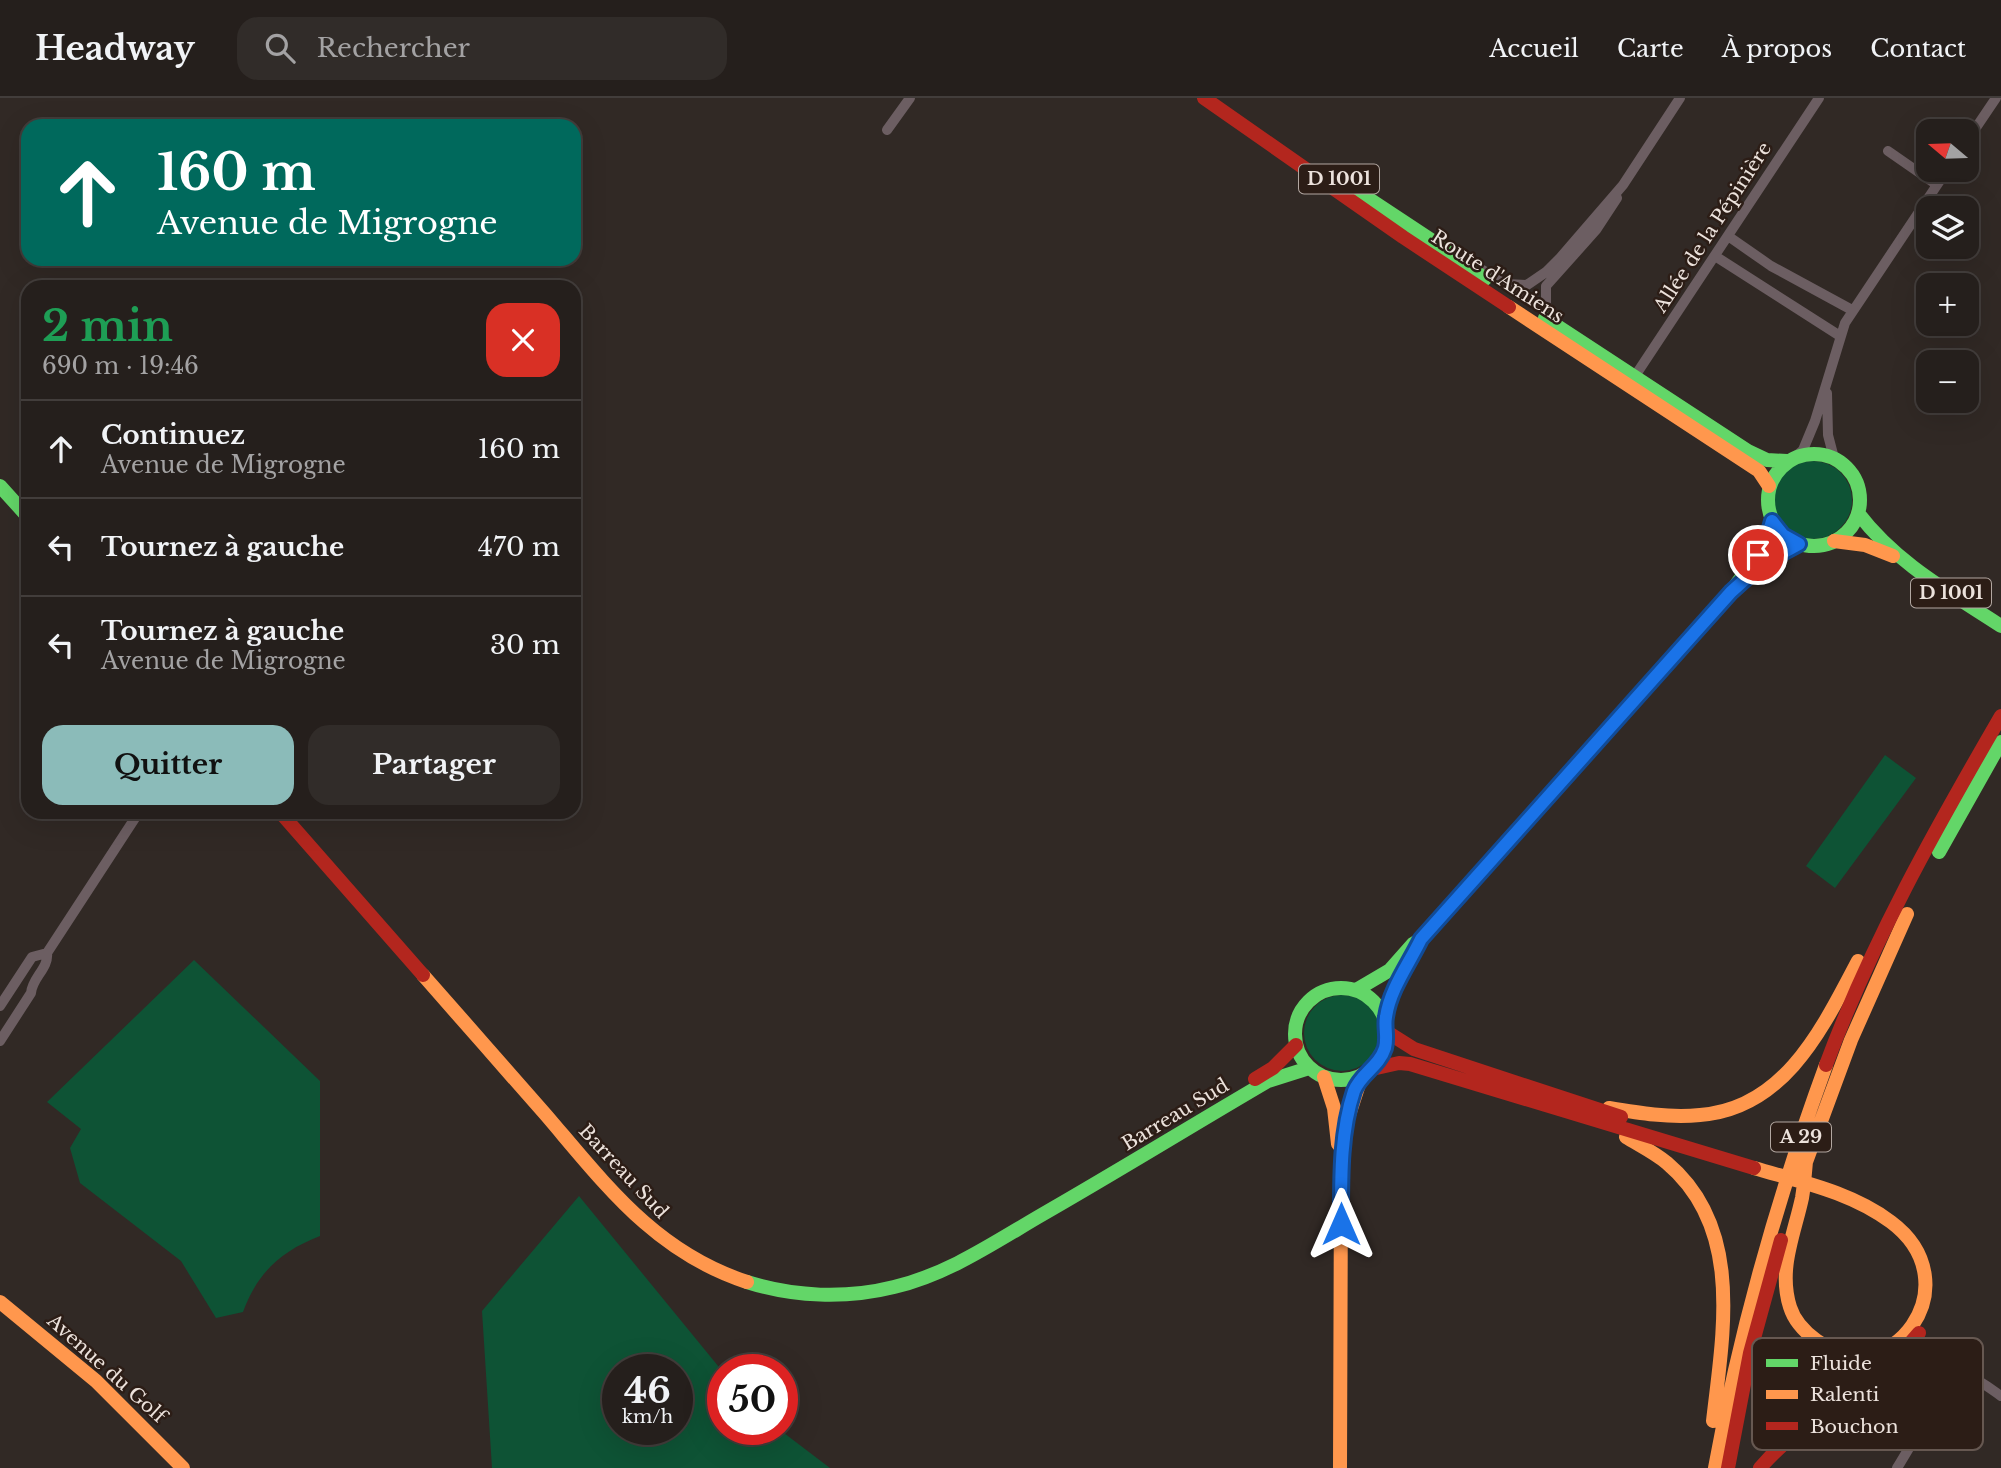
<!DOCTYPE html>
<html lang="fr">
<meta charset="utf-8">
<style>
:root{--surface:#251f1c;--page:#312c29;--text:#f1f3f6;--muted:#a3a2a3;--line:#423d3b;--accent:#8bbbb9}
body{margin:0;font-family:"Libre Baskerville",serif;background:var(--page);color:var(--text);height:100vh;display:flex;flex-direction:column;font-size:26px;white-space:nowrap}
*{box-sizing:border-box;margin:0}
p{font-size:23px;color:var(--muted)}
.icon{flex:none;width:38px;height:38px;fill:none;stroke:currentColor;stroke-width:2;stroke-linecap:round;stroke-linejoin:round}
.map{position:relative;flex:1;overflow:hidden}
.panel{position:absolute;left:21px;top:182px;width:560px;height:539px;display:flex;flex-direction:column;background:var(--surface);border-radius:21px;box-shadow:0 7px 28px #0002,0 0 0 2px var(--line)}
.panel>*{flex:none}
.hud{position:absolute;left:21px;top:21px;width:560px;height:147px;border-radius:21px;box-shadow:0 7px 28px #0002,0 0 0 2px var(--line);background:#00695c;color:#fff;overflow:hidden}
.needle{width:46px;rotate:289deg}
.controls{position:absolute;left:1916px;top:21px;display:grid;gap:14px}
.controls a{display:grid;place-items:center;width:63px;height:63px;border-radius:14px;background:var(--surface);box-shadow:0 7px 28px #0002,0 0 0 2px var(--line);font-size:35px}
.speed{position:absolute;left:602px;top:1256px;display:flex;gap:14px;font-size:35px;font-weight:700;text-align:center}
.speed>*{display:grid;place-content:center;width:91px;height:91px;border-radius:50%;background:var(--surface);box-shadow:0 7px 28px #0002,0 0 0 2px var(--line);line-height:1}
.speed small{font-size:18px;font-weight:400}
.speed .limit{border:10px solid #d22;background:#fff;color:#111}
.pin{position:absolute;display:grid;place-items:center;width:60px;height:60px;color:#fff;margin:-30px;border:4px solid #fff;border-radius:50%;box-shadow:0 2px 7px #0007}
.me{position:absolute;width:77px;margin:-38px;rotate:0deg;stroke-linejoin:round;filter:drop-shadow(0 0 5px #0008)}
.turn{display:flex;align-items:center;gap:24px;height:147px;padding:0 21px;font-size:32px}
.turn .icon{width:91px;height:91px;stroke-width:2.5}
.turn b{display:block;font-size:49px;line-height:60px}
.round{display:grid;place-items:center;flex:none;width:74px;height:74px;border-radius:21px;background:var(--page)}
.overview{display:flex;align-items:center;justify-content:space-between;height:119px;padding:0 21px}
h1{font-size:42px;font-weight:800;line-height:52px;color:#1e9e55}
.action{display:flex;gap:14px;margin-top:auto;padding:14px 21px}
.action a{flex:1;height:80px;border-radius:21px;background:var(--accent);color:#111;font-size:28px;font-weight:800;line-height:80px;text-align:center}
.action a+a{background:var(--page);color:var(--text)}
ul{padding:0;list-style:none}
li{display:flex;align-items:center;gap:21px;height:98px;padding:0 21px;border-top:2px solid var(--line)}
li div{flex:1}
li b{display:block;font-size:26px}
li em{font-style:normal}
header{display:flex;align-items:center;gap:42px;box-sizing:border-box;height:98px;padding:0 35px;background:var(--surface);border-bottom:2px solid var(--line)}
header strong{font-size:33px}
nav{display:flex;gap:38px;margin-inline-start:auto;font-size:24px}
.search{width:490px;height:63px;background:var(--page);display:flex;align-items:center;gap:18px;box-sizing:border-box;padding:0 24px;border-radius:21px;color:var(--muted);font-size:26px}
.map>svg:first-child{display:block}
.green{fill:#0e5335;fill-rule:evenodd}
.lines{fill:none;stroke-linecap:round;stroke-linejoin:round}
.street{stroke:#6c5e62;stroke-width:10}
.fast{stroke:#63d668;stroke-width:14}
.slow{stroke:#ff974d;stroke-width:14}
.jam{stroke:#b3261e;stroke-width:14}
.route-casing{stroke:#114b97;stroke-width:18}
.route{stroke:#1a73e8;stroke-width:12}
.labels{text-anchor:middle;stroke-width:5;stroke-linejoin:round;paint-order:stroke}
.shield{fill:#2c1d16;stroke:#b2a7a1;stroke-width:2}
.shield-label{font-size:18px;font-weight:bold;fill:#ece2dc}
.street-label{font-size:19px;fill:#ece2dc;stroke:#2c1d16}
.key{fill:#2c1d16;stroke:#665851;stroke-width:2}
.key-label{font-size:19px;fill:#ece2dc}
</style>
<header>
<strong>Headway</strong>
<div class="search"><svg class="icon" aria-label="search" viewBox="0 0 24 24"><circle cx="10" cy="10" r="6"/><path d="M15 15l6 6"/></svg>Rechercher</div>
<nav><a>Accueil</a><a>Carte</a><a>À propos</a><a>Contact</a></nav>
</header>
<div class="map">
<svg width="2001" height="1370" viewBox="0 0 2001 1370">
<rect width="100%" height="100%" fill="#312925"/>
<path class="green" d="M1774 402a39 39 0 1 1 78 0a39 39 0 1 1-78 0Z
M1885,657L1916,680L1835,790L1806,768Z
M194,862L320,983V1138C281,1153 257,1175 243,1214L216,1220L181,1163L80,1085L70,1050L81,1031L47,1004Z
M1304 935a38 38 0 1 1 76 0a38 38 0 1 1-76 0Z
M579,1098L723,1274V1332H780L830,1370H492L482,1213ZM618,1272H677V1332H618Z"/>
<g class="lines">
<path class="street" d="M887,32L910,0
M1967,43L1996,0
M1888,53L1937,87
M1728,138L1771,168L1852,212
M1715,158L1840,238
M1481,171L1557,219
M1507,186L1527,187L1546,174L1560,160L1623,87L1680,0
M1549,215L1546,206V188L1596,132L1617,100
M1635,278L1819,0
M1827,295L1828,337L1834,360
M1795,359L1803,352L1815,323L1845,225L1947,72
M0,908L32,859L47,855
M0,943L31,895C32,880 49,870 47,855L139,714
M1897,1370C1908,1353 1948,1279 1967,1279C1978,1280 1992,1292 2001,1298"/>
<path class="fast" d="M1339,81L1457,159L1485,181
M1545,220L1748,353L1767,362L1787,363
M1768 402a46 46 0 1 1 92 0a46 46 0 1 1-92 0Z
M0,388L28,419
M1858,415C1896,465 1949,494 2001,528
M1939,754L2001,644
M1295 936a46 46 0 1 1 92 0a46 46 0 1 1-92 0Z
M1356,892L1390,872L1413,846L1421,841L1731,494L1766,444L1772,423
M747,1184C794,1199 846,1201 894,1189C946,1177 992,1146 1038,1119C1115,1075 1191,1028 1268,983L1309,970"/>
<path class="slow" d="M1509,209L1759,373L1769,388
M1834,443L1865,447L1893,458
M1751,476L1762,466L1799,446
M423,877C464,924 505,970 546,1017C606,1087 655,1154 747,1184
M1324,979L1334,1010L1338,1046
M1609,1010C1639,1015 1669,1020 1700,1017C1785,1011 1823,929 1858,863
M1626,1039C1639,1047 1655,1055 1667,1065C1744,1130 1723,1235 1713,1323
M1754,1070C1801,1084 1851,1094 1891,1124C1974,1186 1890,1298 1816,1242C1805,1234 1794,1222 1790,1209C1778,1171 1794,1137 1802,1100C1804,1088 1805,1075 1806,1063
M1803,1072L1851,942L1907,816
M0,1204L96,1283L183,1370
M1340,1370L1341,1072L1347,1023L1362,977
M1715,1370C1740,1232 1778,1098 1826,967"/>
<path class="jam" d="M1204,0L1403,139L1509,209
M280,714L423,877
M1385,921L1392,897L1416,852
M1387,934L1414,951L1621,1019
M1826,967C1871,845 1936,730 2001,618
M1372,971L1399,965L1410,966L1754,1070
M1255,981L1273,970L1296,947
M1728,1370L1750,1255L1781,1142
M1760,1370C1806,1316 1874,1290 1919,1235"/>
</g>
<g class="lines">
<defs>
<path id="route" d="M1341,1126C1341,1082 1340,1035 1354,993C1361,975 1379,969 1385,950C1388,939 1384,929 1386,919C1390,891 1409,866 1421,841L1731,494L1762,466L1799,446L1783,437L1772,423L1766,444L1758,457"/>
</defs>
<use href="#route" class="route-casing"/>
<use href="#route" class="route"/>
</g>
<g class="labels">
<g class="shield">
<rect x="1299" y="66.5" width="80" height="29" rx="5"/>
<rect x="1911" y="480.5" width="80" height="29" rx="5"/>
<rect x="1771" y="1024.5" width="60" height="29" rx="5"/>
</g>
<g class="shield-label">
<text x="1339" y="87">D 1001</text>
<text x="1951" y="501">D 1001</text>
<text x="1801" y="1045">A 29</text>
</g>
<g class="street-label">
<text transform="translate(1712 129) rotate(-57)" y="7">Allée de la Pépinière</text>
<text transform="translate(1498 178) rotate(33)" y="7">Route d'Amiens</text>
<text transform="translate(1175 1016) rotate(-31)" y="7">Barreau Sud</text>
<text transform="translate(624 1073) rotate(47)" y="7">Barreau Sud</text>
<text transform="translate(107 1270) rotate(42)" y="7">Avenue du Golf</text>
</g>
</g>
<rect x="1752" y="1240" width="231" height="112" rx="10" class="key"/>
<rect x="1766" y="1261" width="32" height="8" fill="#63d668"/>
<rect x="1766" y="1292" width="32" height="9" fill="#ff974d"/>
<rect x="1766" y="1324" width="32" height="8" fill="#b3261e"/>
<g class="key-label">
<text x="1810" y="1272">Fluide</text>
<text x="1810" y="1303">Ralenti</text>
<text x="1810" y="1335">Bouchon</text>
</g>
</svg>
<div class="controls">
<a><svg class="needle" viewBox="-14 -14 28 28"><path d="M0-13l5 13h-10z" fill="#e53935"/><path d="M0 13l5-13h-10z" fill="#a3a2a3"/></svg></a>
<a><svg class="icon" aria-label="layers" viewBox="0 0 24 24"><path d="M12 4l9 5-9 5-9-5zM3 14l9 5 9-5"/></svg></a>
<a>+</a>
<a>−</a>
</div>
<div class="speed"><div>46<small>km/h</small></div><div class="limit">50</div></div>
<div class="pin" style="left:1758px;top:457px;background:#d93025"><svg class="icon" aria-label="arrive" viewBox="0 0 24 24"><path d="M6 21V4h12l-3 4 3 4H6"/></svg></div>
<svg class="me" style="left:1341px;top:1126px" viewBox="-20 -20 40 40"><path d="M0-17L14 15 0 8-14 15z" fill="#1a73e8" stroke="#fff" stroke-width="4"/></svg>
<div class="hud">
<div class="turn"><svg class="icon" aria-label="ahead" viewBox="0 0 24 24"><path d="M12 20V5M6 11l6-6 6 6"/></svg><div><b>160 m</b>Avenue de Migrogne</div></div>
</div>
<section class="panel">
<div class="overview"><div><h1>2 min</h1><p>690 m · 19:46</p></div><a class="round" style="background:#d93025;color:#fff"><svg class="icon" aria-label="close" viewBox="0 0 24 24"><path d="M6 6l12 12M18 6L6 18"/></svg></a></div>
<ul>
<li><svg class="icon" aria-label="ahead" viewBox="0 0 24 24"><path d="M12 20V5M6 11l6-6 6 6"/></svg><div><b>Continuez</b><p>Avenue de Migrogne</p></div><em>160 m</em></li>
<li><svg class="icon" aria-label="left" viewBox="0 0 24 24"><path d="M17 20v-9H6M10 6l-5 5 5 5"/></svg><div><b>Tournez à gauche</b></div><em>470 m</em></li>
<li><svg class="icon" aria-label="left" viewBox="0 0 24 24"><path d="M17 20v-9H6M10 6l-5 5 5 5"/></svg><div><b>Tournez à gauche</b><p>Avenue de Migrogne</p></div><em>30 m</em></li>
</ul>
<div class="action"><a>Quitter</a><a>Partager</a></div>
</section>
</div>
